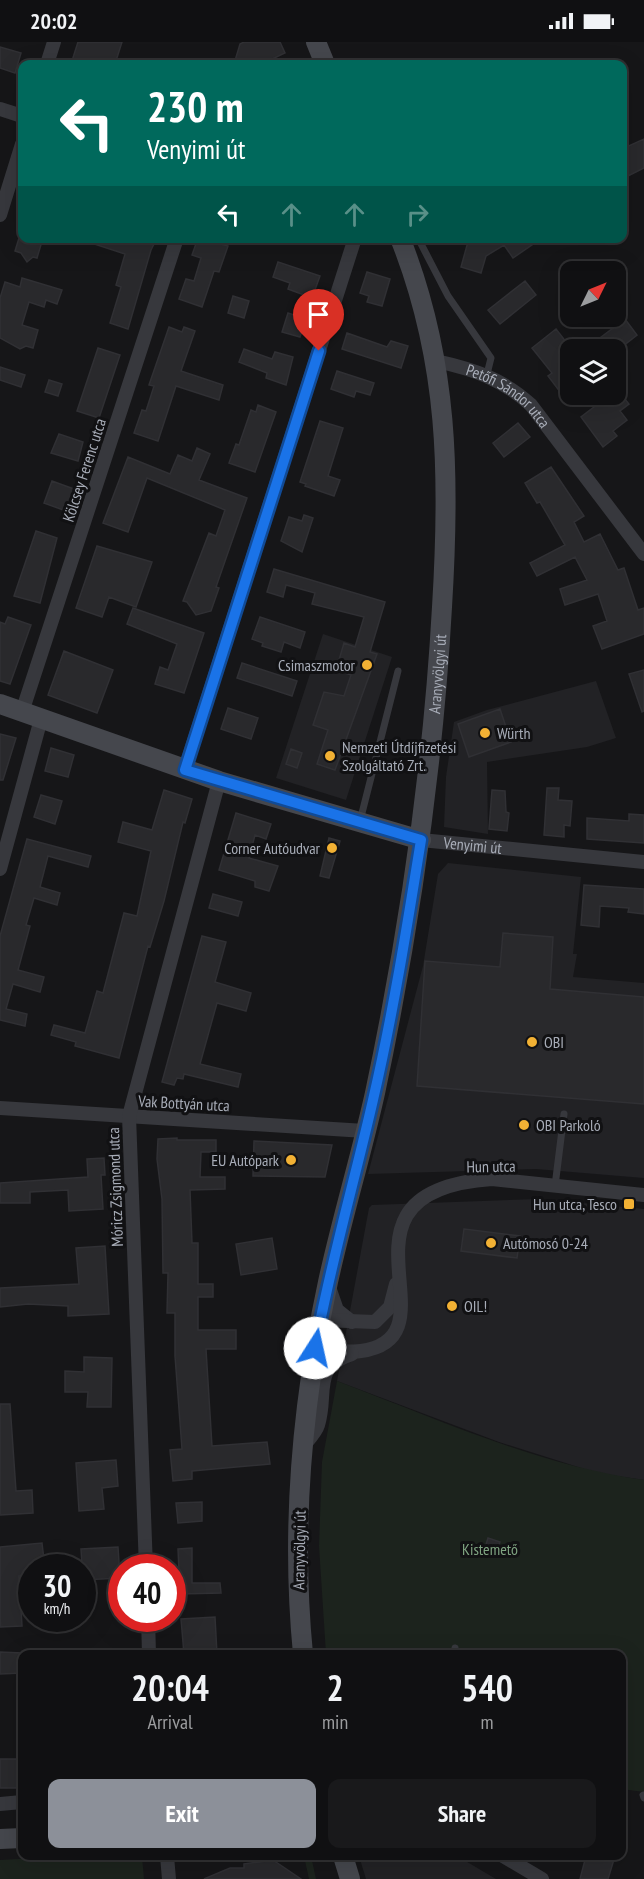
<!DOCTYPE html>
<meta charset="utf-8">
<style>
:root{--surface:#101012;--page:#19191b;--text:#f1f3f6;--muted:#9c9d9f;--line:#303032;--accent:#8c9099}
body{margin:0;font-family:"PT Sans Narrow",sans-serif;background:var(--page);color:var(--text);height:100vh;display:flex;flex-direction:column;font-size:22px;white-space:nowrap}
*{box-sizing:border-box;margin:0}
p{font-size:20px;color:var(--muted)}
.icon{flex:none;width:33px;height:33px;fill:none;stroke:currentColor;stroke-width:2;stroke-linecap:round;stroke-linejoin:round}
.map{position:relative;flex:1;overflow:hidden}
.drawer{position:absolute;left:18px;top:1608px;width:608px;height:210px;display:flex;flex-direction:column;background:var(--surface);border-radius:12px;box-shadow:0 6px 24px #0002,0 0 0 2px var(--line)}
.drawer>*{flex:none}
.guide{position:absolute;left:18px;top:18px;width:609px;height:183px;border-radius:12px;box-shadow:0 6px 24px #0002,0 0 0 2px var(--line);background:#00695c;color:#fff;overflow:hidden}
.needle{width:39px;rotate:47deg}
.controls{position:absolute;left:560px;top:219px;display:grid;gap:12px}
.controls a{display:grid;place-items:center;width:66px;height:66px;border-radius:12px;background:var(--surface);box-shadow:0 6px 24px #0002,0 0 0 2px var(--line);font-size:30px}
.speed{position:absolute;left:18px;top:1512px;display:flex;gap:12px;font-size:30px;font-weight:700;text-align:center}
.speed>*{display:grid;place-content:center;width:78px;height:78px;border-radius:50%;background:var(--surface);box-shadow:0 6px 24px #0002,0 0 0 2px var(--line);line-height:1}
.speed small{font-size:15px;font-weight:400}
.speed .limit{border:9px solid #d22;background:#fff;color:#111}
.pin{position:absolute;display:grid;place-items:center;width:51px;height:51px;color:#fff;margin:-62px -26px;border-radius:50% 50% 50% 0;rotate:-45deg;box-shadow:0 0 6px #0007}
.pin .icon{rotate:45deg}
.me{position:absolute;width:66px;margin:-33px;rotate:10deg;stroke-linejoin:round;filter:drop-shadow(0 0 4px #0008)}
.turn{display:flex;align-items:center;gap:21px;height:126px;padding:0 30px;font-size:27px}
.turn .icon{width:78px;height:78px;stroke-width:2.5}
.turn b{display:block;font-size:42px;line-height:51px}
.lanes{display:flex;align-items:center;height:57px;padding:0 30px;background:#0003;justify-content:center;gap:30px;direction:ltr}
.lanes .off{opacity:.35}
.eta{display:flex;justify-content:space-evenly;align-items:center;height:102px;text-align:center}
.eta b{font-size:36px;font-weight:800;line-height:42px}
.action{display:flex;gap:12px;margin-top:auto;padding:12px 30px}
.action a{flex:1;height:69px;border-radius:12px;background:var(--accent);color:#fff;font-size:24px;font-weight:800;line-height:69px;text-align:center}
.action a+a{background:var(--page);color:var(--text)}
.status{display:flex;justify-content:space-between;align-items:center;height:42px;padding:0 30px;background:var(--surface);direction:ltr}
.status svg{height:16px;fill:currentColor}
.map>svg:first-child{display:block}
.built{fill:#222225}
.green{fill:#1c231d}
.building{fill:#29292c;stroke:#303034;stroke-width:1.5}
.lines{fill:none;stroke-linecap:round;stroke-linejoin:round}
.lane{stroke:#37383d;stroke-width:7}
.street{stroke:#37383d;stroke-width:14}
.secondary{stroke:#45474d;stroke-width:20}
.route-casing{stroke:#114b97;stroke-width:15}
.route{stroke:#1a73e8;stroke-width:10}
.poi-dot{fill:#f2b134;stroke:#111113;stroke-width:2}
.labels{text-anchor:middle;stroke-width:6;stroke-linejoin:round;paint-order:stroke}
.street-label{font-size:16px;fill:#a8adb8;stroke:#111113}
.poi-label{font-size:16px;fill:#a8adb8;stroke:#111113;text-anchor:start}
.park-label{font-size:16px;fill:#7fa381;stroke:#111113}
</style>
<div class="status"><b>20:02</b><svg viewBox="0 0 49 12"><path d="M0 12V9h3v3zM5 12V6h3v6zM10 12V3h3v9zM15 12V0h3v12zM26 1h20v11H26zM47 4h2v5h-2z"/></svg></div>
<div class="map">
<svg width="644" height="1837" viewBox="0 0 644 1837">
<rect width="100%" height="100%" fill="#161618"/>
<path class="built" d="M323,592L392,615L346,758L276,736Z
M596,639L616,696L587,705L487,720L488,792L444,785L446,735L454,680L487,668Z
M448,821L581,835L573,912H577L573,935L644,941V1136L536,1127L368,1132L423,924L438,832Z
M539,1157L644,1167V1438L597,1431L499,1400L337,1339L369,1166L372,1163Z
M359,1814H457L496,1837H366Z"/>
<path class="green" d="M337,1339C437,1377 538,1423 644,1438V1750L621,1747V1612H326L319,1504L322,1420Z
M72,1814H142L144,1837H0V1818Z
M304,1814H311L316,1837H309Z"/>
<path class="building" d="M78,0H122L115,22H71Z
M244,0H280L285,11L262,22H234L240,2Z
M0,5L21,11L15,31L0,26Z
M644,97V126L622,137V107Z
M19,196H43L37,216L33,215L27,220L21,211L15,209Z
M85,196H157L151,208L128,287L110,281L121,245L116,243L125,212L85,199Z
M198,196L228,204L219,230L214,229L202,265L179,257L186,237L194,239L201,216L192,213Z
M469,196H542L513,216L504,203L486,214L481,231L461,225Z
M278,220L320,234L312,256L288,247L290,241L273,235Z
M367,230L390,237L382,264L367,260L369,254L360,251Z
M22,236L62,248L57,262L46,258L44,265L29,260L22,283L38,288L33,306L26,304L20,307L0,296V256L5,240L20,245Z
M525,239L536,253L500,282L488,268Z
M233,254L249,259L244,276L228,271Z
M288,271L306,277L300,295L282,290Z
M625,277L637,293L618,308H584Z
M169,285L182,290L184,285L195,289L181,329L223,343L219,358L176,344L158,399L134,391L142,368L146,369L154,344L149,343Z
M556,287L570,305V363L548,334L552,331L532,306Z
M347,291L387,305L391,299L408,304L401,326L342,307Z
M98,306L120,313L99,376L77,369Z
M244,307L272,317L275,310L293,315L286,343L266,336L267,331L239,320Z
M0,325L25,333L21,345L0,338Z
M337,329L374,341L370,353L356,349L354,355L331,347Z
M49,338L62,342L58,354L45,350Z
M611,352H621L629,362L620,369L627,378L613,389L617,394L603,405L581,375Z
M258,363L276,370L255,430L229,421L236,402L239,403L251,368L256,370Z
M320,379L343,386L328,434L340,438L334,454L305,444L306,442L300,440Z
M518,381L530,395L504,415L493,401Z
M59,392L83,400L78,419L51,411Z
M197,406L210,412L199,438L247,456L216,545L219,546L211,569L196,573L187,560L183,559L209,491L216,494L225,468L147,436L128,490L103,481L128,415L170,432L178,413L192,419Z
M551,425L584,474L574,480L584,500L600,492L618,528L624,526L638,568L644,566V592L602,607L593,584L607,579L598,552L565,563L560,547L587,538L575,515L537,534L530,521L565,503L540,460L537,461L525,441Z
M52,439L74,447L66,469L44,461Z
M304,473L313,476L302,510L281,499L289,475L302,479Z
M36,489L57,496L40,561L14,554Z
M97,504L152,520L136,565L109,555L102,575L76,566Z
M274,527L385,560L370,610L377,612L335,728L317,722L328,688L313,683L324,650L344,654L351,633L336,628L344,601L355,605L364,575L312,562L315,551L286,543L283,555L267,550Z
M133,566L204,591L184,651L155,642L160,625L168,628L177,602L127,582Z
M8,575L31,583L10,642L0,639V580L5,582Z
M260,575L305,590L300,606L284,600L281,610L262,604L263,601L252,597Z
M64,609L113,628L97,671L48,653Z
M242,621L297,639L292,654L237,636Z
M644,628V669L642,670L629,632Z
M228,666L258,676L251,697L221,687Z
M500,667L511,700L469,715L458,682Z
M0,692L16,696L3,738H0Z
M51,706L74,713L68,735L45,729Z
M291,707L302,711L297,726L286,722Z
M547,746H559L558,758L572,759L570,784L564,783V795L544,793Z
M164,748L192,757L185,781L183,780L164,859L150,905L148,904L119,1016L75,1004L76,1000L51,993L54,983L85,991L97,949L103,951L124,871L137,874L151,809L118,800L123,780L152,788Z
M492,748L505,749L506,770L509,771L507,789L489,787Z
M41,753L62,759L55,782L34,775Z
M236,771L271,782L266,797L255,793L249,816L278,824L269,849L255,845V839L219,828Z
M629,772L644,773V801L587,797V776L629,779Z
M329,796L340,799L329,836L320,834Z
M27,797L91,814L88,825L48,814L40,845L60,851L57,863L34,856L26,883L30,884L18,928L44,935L40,950L13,942L6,967L27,972L25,984L0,978V894Z
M584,843L644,847V872L628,870L629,866L600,864L599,885L581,883Z
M213,852L242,860L238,874L209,866Z
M503,891L553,895L550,947L644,955V1062L417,1044L425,919L500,925Z
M202,894L226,900L215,940L251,951L246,969L217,961L200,1022L241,1032L238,1045L184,1032L183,1037L177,1036L174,1043L162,1040Z
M177,1096V1098H216V1110H201L200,1135H225V1147L190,1148L192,1201H198V1242H213V1255H198V1288H236V1307H206L212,1404L267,1400L270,1422L192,1429V1437L173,1439L170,1408L182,1407L175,1314V1271H167L168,1231H163L162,1157L157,1117L158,1097Z
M254,1099L332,1103L325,1135L253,1134Z
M104,1116L105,1133H101L103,1167L69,1169L68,1148L30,1150V1161H0V1141L88,1135L87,1117Z
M464,1187L520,1194L517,1216L461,1209Z
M272,1196L277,1227L241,1233L236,1202Z
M105,1204L109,1272L68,1274V1264L28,1262L0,1265V1246L79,1242L76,1206Z
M84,1315L112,1316L111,1365H87L88,1350H65V1329L84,1330Z
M0,1362H10L16,1449L32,1448L33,1471L0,1473Z
M116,1418L118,1444L102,1446L104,1467L79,1469L76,1421Z
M202,1460V1479L178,1481L176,1461Z
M488,1496L500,1500L496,1512L484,1509Z
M42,1501L45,1526H32V1533L19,1534L22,1584L0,1585V1505Z
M118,1505L120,1536L83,1538L81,1507Z
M192,1506V1541H220L221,1551L180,1552L178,1507Z
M215,1575L217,1612H184L181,1577Z
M0,1610L22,1611V1631L0,1632Z
M0,1717H17L18,1746H0Z
M586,1814H615L608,1837H580Z
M273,1818L301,1837H204L230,1826H244V1822Z"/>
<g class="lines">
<path class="lane" d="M418,196L448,254L491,316L487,332
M360,779L398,629
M555,1144L564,1072
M454,1612L455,1606
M643,1753L644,1756"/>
<g class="street">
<path d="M47,22L54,0"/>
<path d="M0,67L22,74"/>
<path d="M0,173L22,102"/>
<path id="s1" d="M436,319C473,327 503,337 531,363L644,512"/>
<path d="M22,670L177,196"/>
<path d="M185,727L355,196"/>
<path id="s2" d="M421,798L644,820"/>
<path d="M0,827L41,677"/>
<path d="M0,1066L365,1089"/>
<path d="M329,1245L337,1268L352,1280"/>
<path d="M321,1278L375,1280L390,1265L396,1242"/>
<path d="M316,1306C330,1307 347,1311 361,1309C463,1295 315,1149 492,1137L644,1153"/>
<path d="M304,1403C309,1397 316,1390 318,1383C328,1352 311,1324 352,1312"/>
<path d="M146,1526L129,1074L219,739"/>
<path d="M148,1576L149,1612"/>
<path d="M0,1762L22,1760"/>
<path d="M167,1814L169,1837"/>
<path d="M503,1814L542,1837"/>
</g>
<g class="secondary">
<path d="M316,0L325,22"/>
<path d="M0,662L219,739L421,798"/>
<path id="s3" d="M303,1612C291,1489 302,1361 328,1240C342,1176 361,1114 375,1051C409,890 433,729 442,565C450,435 449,319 400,196"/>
<path d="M0,1797L22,1796"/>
<path d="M343,1814L350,1837"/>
</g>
</g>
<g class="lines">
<defs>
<path id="route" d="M315,1306C330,1223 354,1141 373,1058C393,972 407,885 421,798L185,728L319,309"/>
</defs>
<use href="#route" class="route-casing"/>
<use href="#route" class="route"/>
</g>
<g class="poi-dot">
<circle cx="367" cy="623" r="6"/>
<circle cx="485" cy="691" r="6"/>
<circle cx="330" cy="714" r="6"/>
<circle cx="332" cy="806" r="6"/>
<circle cx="532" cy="1000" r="6"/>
<circle cx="524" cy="1083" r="6"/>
<circle cx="291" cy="1118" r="6"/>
<rect x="623" y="1156" width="12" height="12" rx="3"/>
<circle cx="491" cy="1201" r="6"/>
<circle cx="452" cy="1264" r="6"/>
</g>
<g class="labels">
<g class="street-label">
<text dy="6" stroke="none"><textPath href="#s1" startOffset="82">Petőfi Sándor utca</textPath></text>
<text transform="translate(84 428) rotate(-72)" y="6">Kölcsey Ferenc utca</text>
<text dy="6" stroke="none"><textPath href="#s3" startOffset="993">Aranyvölgyi út</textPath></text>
<text dy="6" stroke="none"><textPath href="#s2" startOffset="52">Venyimi út</textPath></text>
<text transform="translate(184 1061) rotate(3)" y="6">Vak Bottyán utca</text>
<text transform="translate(491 1124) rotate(-1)" y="6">Hun utca</text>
<text transform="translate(115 1145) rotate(-92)" y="6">Móricz Zsigmond utca</text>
<text transform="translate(299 1508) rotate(-89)" y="6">Aranyvölgyi út</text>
</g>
<g class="poi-label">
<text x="355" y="629" text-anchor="end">Csimaszmotor</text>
<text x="497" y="697">Würth</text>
<text x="342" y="711">Nemzeti Útdíjfizetési<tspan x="342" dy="18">Szolgáltató Zrt.</tspan></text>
<text x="320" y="812" text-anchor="end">Corner Autóudvar</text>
<text x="544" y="1006">OBI</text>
<text x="536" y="1089">OBI Parkoló</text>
<text x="279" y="1124" text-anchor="end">EU Autópark</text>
<text x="617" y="1168" text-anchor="end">Hun utca, Tesco</text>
<text x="503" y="1207">Autómosó 0-24</text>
<text x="464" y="1270">OIL!</text>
</g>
<g class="park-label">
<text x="490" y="1513">Kistemető</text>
</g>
</g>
</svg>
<div class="controls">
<a><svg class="needle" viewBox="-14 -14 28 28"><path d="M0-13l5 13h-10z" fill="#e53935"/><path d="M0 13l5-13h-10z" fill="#9c9d9f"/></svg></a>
<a><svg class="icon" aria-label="layers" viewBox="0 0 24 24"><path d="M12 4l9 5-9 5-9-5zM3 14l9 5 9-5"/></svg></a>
</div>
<div class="speed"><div>30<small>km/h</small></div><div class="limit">40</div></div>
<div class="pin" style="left:319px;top:309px;background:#d93025"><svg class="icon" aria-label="arrive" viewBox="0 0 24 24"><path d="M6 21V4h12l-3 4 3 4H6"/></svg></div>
<svg class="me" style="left:315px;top:1306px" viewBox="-20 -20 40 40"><circle r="19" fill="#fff"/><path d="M0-13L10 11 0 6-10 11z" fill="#1a73e8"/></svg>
<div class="guide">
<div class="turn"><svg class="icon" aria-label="left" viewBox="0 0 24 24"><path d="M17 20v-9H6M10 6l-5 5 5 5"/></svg><div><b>230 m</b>Venyimi út</div></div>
<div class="lanes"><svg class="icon" aria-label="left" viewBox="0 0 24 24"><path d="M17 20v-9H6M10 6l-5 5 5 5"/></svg><svg class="icon off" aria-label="ahead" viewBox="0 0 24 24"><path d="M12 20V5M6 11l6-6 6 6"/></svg><svg class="icon off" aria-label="ahead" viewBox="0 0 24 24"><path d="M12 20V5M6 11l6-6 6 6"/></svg><svg class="icon off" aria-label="right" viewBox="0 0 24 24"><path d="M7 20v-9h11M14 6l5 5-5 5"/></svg></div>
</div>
<section class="drawer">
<div class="eta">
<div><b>20:04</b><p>Arrival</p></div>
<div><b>2</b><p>min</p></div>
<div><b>540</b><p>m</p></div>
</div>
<div class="action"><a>Exit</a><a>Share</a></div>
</section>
</div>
